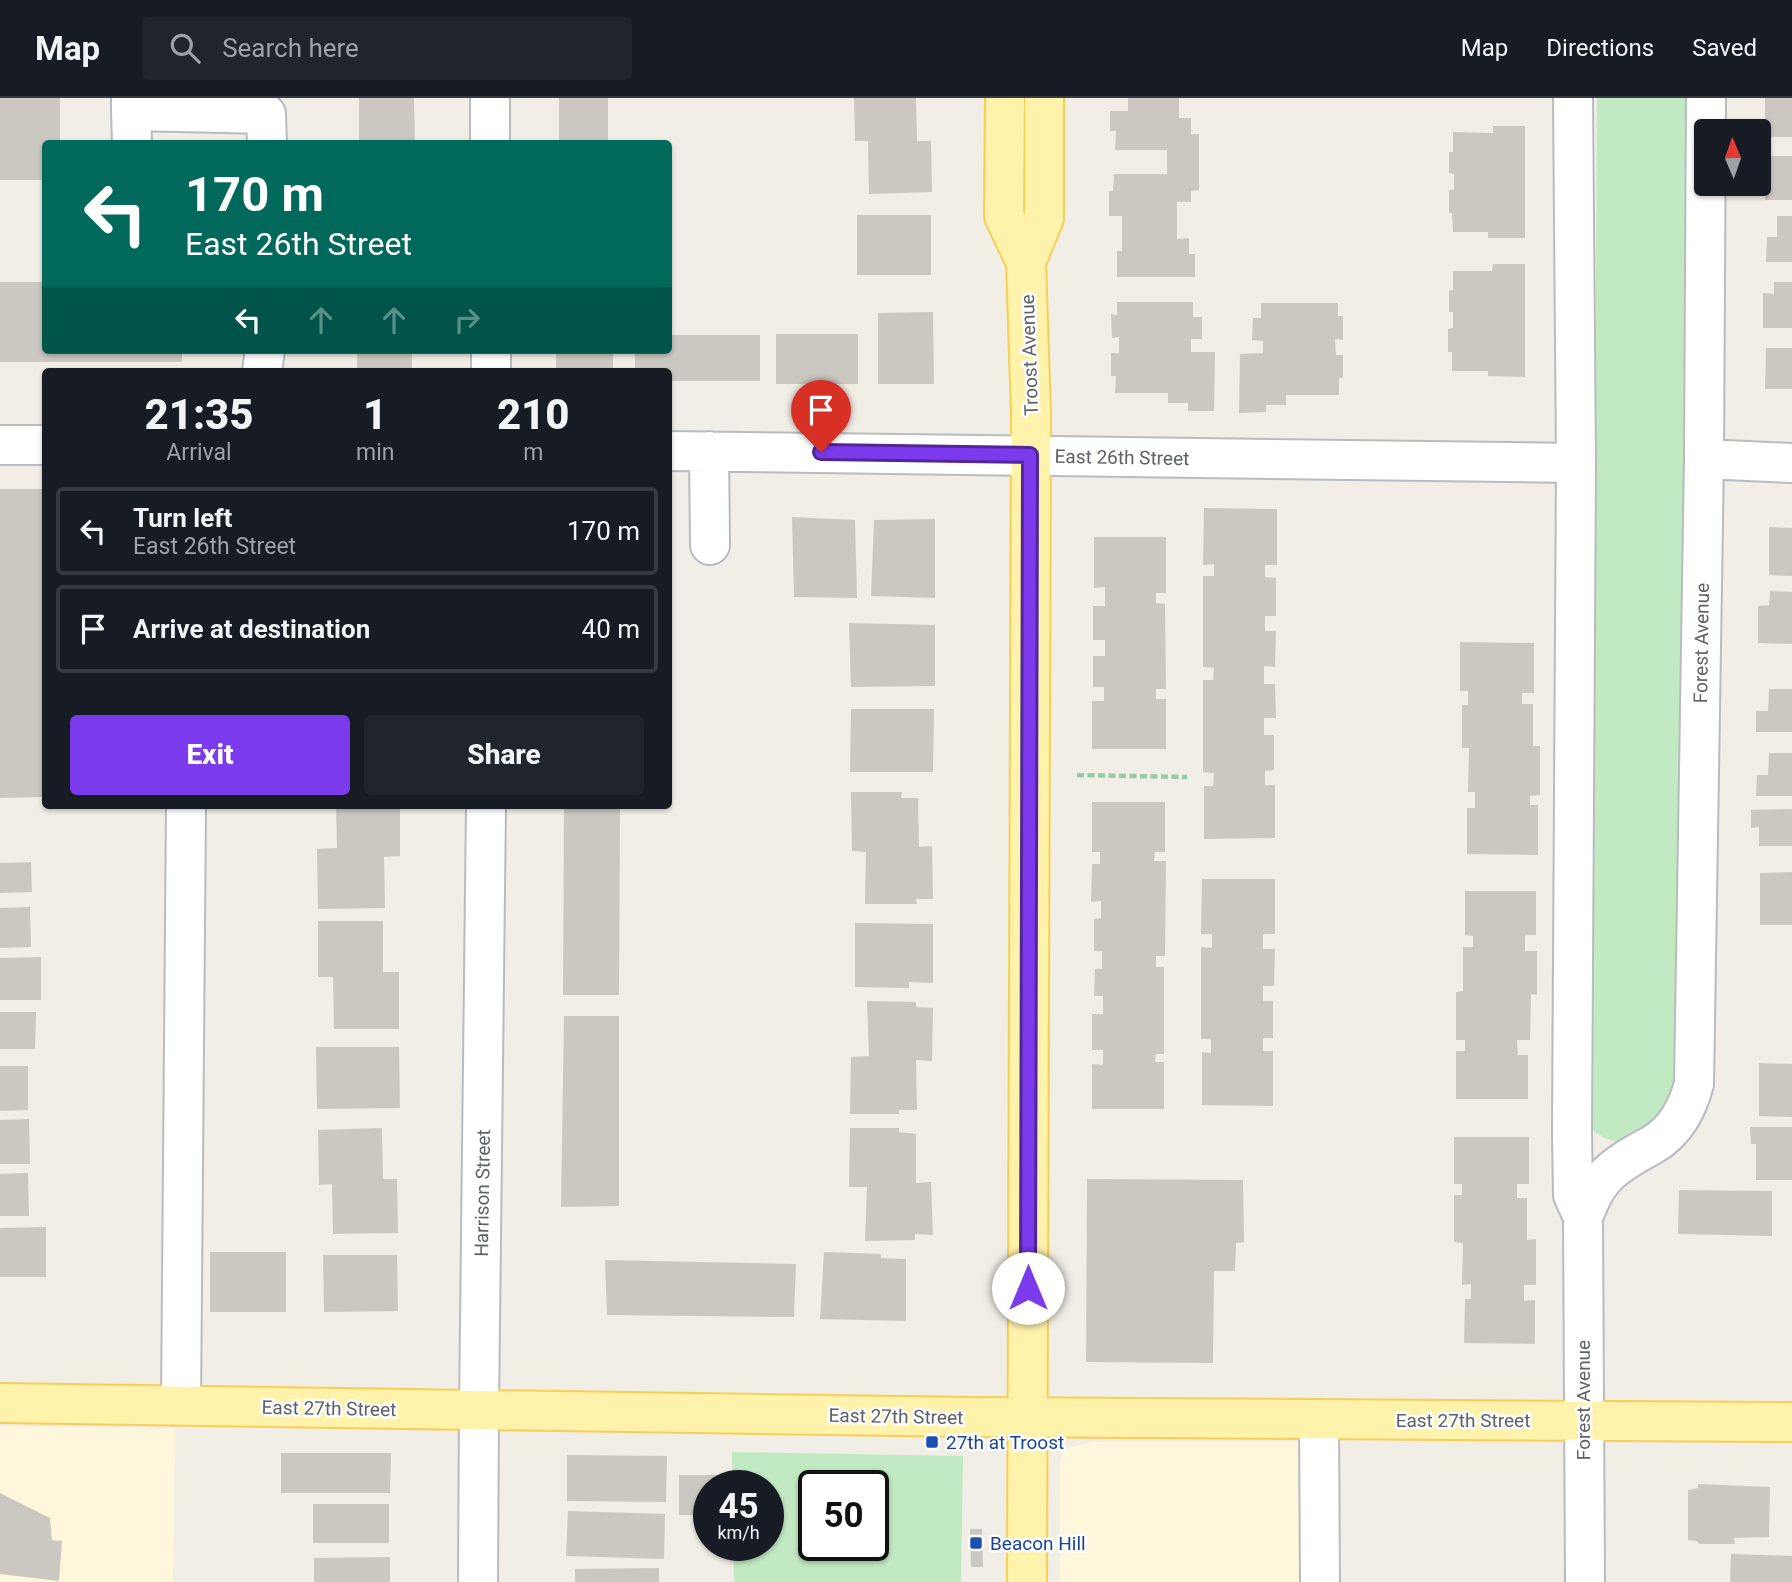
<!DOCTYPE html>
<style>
:root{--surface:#171b24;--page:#20242c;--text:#f1f3f6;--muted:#9ea1a6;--line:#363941;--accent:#7c3aed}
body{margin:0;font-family:Roboto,sans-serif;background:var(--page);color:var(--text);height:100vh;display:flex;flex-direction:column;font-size:26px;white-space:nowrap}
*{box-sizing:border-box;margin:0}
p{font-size:23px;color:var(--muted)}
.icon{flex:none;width:38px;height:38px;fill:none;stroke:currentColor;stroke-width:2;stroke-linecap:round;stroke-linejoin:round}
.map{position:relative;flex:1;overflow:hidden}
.panel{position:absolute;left:42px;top:270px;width:630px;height:441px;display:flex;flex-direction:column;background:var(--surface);border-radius:7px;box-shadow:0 2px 5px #0004}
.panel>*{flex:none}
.guide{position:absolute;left:42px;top:42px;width:630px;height:214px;border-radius:7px;box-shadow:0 2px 5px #0004;background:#00695c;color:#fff;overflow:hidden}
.needle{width:46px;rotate:358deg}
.buttons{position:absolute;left:1694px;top:21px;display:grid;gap:14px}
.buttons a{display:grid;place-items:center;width:77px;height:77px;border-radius:7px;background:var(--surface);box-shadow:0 2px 5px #0004;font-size:35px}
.speed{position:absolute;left:693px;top:1372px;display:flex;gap:14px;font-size:35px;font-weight:700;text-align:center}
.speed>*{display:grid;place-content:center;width:91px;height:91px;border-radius:50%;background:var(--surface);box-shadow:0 2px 5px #0004;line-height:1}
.speed small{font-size:18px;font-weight:400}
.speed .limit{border:4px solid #111;border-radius:10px;background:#fff;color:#111}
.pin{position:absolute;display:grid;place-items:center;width:60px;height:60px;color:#fff;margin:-72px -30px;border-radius:50% 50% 50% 0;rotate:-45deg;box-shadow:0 0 7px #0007}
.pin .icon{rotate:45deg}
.me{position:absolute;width:77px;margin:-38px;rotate:0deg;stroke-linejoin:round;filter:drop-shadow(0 0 5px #0008)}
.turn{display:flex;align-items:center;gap:24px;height:147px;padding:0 28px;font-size:32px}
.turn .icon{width:91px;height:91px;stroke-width:2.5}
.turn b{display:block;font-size:49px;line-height:60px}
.lanes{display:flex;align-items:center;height:66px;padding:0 28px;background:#0003;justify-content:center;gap:35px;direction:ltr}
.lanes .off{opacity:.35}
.eta{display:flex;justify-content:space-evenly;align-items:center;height:119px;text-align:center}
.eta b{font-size:42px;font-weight:800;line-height:49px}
.button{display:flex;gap:14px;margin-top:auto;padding:14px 28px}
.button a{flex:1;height:80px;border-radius:7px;background:var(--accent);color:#fff;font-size:28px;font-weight:800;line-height:80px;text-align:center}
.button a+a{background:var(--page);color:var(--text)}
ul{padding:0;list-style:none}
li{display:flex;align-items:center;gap:21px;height:88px;margin:0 14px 10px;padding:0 14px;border:4px solid var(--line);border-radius:7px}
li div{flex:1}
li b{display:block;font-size:26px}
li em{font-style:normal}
header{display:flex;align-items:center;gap:42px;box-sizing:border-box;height:98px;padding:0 35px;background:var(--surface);border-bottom:2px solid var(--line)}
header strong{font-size:33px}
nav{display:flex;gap:38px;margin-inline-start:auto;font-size:24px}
.search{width:490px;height:63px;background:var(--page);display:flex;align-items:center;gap:18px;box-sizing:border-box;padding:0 24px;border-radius:7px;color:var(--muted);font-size:26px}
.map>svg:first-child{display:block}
.commercial{fill:#fff7dc}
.green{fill:#c1e9c2;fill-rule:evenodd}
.building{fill:#cbc8c2}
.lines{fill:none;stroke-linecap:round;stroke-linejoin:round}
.minor-casing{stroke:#b8bbc0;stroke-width:42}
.major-casing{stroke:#f8ce56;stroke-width:42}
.path{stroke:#99caa8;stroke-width:4.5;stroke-dasharray:7 3.5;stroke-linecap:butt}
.minor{stroke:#fff;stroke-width:38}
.major{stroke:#fff3ac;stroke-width:38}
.route-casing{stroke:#51269a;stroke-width:18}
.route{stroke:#7c3aed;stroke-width:12}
.transit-dot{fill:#1a4fb4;stroke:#fff;stroke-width:2.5}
.labels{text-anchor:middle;stroke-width:5;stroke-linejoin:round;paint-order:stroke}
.street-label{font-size:19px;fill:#5d6167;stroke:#fff}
.transit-label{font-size:19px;fill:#164399;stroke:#fff;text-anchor:start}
</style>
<header>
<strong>Map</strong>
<div class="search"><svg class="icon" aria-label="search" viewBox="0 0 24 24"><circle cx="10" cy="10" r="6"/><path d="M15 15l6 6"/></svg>Search here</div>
<nav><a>Map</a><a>Directions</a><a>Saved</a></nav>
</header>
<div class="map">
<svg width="1792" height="1484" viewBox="0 0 1792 1484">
<rect width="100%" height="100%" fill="#f0eee5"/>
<path class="commercial" d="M0,1328L175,1331L173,1484H0Z
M1093,1344H1310L1311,1484H1060V1365L1062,1355L1070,1349Z"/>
<path class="green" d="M1597,0H1693L1679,993L1673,1010L1627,1043L1616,1044L1605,1040L1593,1033L1586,1023L1588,994L1592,988Z
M732,1354L963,1358L961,1484H734L733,1447H768V1388H733ZM814,1388H873V1447H814Z"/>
<path class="building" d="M0,0H60V46H46V82H0Z
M359,0H414L415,46H359Z
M559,0H608V46H559Z
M854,0H916L917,43H931L932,94L869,96L868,43H855Z
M1128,0H1179V20H1191V36H1199V92L1191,93V104H1177V141L1189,140V156H1195V179H1117V153H1122V118H1109V93H1113L1114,76H1167V52H1115L1116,33H1110V13H1128Z
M1765,0H1792V39H1765Z
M1493,28H1525V140H1488V134H1453L1452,115H1449V92H1454V76L1449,75V54H1453V34L1493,35Z
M1766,58H1792V102H1765Z
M857,117H931V177H857Z
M1777,118H1792V164H1766L1767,139H1777Z
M1493,166H1525V279L1488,278V273H1452V254H1448V231L1453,230V214H1449V193L1453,192V173H1492Z
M0,184H46V252H182V264H0Z
M1774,184H1792V230H1763V195L1774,196Z
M1117,204H1193V219H1202V241H1191V254H1215L1214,313H1188V305H1168V295H1115L1116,278H1111V255H1119V239L1112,240L1111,216L1117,217Z
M1261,205H1338V218H1343V242L1335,241L1336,257H1343V280H1339V297H1286V307H1266V314L1239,315L1240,256L1263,255V243L1252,242L1253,220H1261Z
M933,214L934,286H878V215Z
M776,236H858V286H776Z
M668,237H760V283H668V273H635V252H668Z
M1766,250H1792V291H1765Z
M357,252H412V271L357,272Z
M556,252H613V273H556Z
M0,391H46V699L0,700Z
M1204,410L1277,411V467H1265V479L1276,480V518H1265V533H1276L1275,569L1264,568V586H1275L1276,620H1264V637H1274V672L1265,673V687H1275V740L1204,741V688H1213L1214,675L1203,674V582H1213L1214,570L1203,569V478H1214V466L1203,467Z
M792,419L855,422L857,500L794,499Z
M935,421V500L871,498L874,422Z
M1769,429L1792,430V478L1769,477Z
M1094,439H1166V495H1156V505L1165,506L1166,591H1156V601H1166V651H1092V603H1104V589H1093V558H1105V542H1093V508H1105V489L1094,490Z
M1770,493L1792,494V546L1758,545V508L1769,507Z
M849,525L935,527V588L851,589Z
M1460,544L1534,545V595H1522V606H1533V648H1540V697L1530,698V707H1538V757L1467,756V710H1475V694H1468L1469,650H1462V607H1468V593H1460Z
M1769,591H1792V634H1756V613H1768Z
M851,611H934L933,674H850Z
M1769,655H1792V698H1756L1757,677H1768Z
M851,694H902L901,700H918L919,749L932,748L933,801H916L917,806H865L866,754L852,753Z
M1092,704H1165V754H1155L1154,763H1166L1165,858H1156V869H1164V956H1156L1155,964H1164V1011H1092V966L1103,967V952H1092V916H1103V898H1094L1095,871H1102V853H1094V821L1101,820V803L1091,804L1092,766H1100V754H1092Z
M336,707H400V758L384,759L385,810L318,811L317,751L337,750Z
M564,707H620L619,897H563Z
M1792,711V748H1759V729L1751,730V712Z
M31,764L32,794L0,795V765Z
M1792,774V827H1760V775Z
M1202,781H1275V836H1263V851H1275L1274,888H1263V903H1273V940H1263V953H1273V1008L1202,1007V954L1211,955V941H1201V849L1212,850V836H1201Z
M1465,793H1536V837H1525V853H1537V897L1531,896L1530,942H1517L1518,957H1528V1001H1456V953H1465V942H1456V894L1463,893V849H1473V838L1465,837Z
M30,809L31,849L0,850V810Z
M318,823H383V874H399V931H334L333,879H318Z
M855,825L933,826V885L909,884V890L855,889Z
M41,859V902H0V860Z
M867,903L916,904V909L933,910L932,963L916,962L917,1012H899V1016H850L851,959L869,958Z
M0,914H36L35,951H0Z
M564,918H619V1108L561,1109Z
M316,949H399L400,1010L317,1011Z
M1759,965L1792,966V1019L1759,1018Z
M0,968H28V1012L0,1013Z
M29,1021L30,1066H0V1022Z
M1750,1029H1792V1082H1756V1046H1751Z
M382,1030L383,1081H397L398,1135L333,1136L332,1086L319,1087L318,1032Z
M850,1030H899V1034L916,1036V1085L931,1084L933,1137L915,1136V1142L865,1143L867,1089H849Z
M1454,1039H1529V1086H1517V1100H1527V1142L1536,1141V1187H1524V1203L1535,1202V1246L1464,1245L1465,1201H1471V1186L1462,1187L1463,1145L1454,1144V1097H1462V1086H1454Z
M28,1075L29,1118H0V1076Z
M1087,1081L1243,1082L1244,1144L1236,1145L1235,1173H1214L1213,1265L1086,1264Z
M1679,1092L1772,1093V1138L1678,1136Z
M46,1129V1179H0V1130Z
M210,1154H286V1214H210Z
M824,1154L881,1156V1160L906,1161V1223L820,1221Z
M323,1157H397L398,1213L324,1214Z
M605,1162L796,1166L794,1219L607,1217Z
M281,1355H391L390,1395H281Z
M567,1357L667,1358L666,1404L567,1403Z
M679,1377H728V1388H709V1417H679Z
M1698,1386L1770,1389L1769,1439L1734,1440L1735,1446H1699L1697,1443L1688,1442V1392L1698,1390Z
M0,1395L50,1420L52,1442L62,1443L59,1483L0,1476Z
M313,1406H389V1445H313Z
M568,1413L665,1416L664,1461L566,1458Z
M970,1431H982L983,1469H971Z
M1731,1456L1792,1458V1484H1730Z
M390,1459V1484H314V1460Z
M659,1470V1484H575V1471Z"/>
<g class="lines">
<defs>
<path id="minor" d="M131,0V13L266,16L267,46
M490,0V46
M1573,0L1576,365L1572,1033L1573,1097L1583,1119
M131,13L132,46
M491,252V273
M262,273L265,252
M0,347H46
M668,353L1576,365
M709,353L710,447
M1704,361L1792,365
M181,1307L186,707
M1319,1321L1320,1484
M478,1484L479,1312L486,707
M1585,1484L1583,1119C1589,1104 1595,1089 1607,1077C1620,1064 1636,1056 1652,1047C1676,1033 1687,1011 1694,986L1704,361L1706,0"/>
<path id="major" d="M1005,0L1004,118L1026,164
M0,1305L967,1319L1792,1324
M1027,1484L1031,317L1026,164L1044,120V0"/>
</defs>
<use href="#minor" class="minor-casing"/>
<use href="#major" class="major-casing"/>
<path class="path" d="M1077,677L1187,679"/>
<use href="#minor" class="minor"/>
<use href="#major" class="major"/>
</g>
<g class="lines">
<defs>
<path id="route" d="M821,354L1030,357L1028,1190"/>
</defs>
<use href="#route" class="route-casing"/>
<use href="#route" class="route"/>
</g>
<g class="transit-dot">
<rect x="925" y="1337" width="14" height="14" rx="3.5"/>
<rect x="969" y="1438" width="14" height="14" rx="3.5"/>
</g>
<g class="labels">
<g class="street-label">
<text transform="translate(1029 257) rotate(-92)" y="7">Troost Avenue</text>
<text transform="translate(1122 359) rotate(1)" y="7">East 26th Street</text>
<text transform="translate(1701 545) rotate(-89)" y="7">Forest Avenue</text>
<text transform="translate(482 1095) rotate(-89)" y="7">Harrison Street</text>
<text transform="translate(1583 1302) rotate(-90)" y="7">Forest Avenue</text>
<text transform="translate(329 1310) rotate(1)" y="7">East 27th Street</text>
<text transform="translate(896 1318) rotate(1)" y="7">East 27th Street</text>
<text x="1463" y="1329">East 27th Street</text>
</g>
<g class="transit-label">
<text x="946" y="1351">27th at Troost</text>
<text x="990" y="1452">Beacon Hill</text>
</g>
</g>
</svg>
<div class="buttons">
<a><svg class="needle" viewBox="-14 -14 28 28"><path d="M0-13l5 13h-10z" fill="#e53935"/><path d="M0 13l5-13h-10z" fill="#9ea1a6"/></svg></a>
</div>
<div class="speed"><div>45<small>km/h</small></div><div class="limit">50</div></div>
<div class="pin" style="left:821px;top:354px;background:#d93025"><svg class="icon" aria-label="arrive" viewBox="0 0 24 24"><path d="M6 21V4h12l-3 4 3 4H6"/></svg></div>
<svg class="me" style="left:1028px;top:1190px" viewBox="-20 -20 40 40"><circle r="19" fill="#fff"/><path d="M0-13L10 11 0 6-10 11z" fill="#7c3aed"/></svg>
<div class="guide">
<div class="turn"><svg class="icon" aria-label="left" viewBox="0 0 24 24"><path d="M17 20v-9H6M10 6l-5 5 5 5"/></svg><div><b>170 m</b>East 26th Street</div></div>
<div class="lanes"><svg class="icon" aria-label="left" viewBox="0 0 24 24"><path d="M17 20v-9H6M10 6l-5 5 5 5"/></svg><svg class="icon off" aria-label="ahead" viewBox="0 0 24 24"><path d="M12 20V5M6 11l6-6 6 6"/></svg><svg class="icon off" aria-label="ahead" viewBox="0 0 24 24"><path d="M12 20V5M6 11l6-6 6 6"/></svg><svg class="icon off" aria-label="right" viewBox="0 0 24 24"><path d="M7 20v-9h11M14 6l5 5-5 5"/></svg></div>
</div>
<section class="panel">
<div class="eta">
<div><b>21:35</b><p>Arrival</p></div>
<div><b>1</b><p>min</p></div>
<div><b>210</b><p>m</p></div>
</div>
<ul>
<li><svg class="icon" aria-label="left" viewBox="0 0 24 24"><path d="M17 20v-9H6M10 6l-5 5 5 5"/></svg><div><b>Turn left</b><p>East 26th Street</p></div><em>170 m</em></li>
<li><svg class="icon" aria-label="arrive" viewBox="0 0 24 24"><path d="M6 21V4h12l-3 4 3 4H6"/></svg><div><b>Arrive at destination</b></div><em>40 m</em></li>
</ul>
<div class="button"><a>Exit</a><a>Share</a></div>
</section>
</div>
